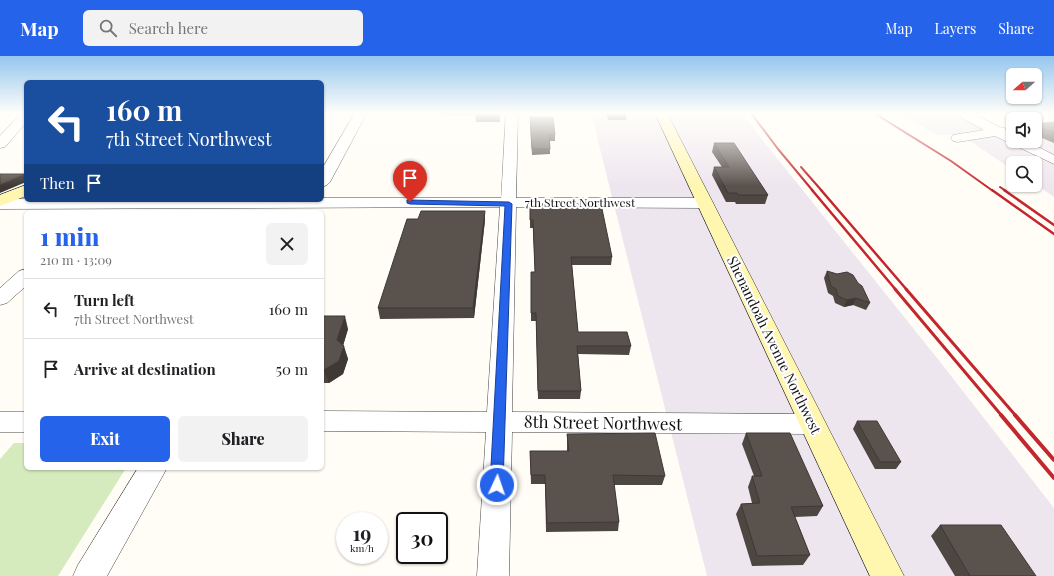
<!DOCTYPE html>
<meta charset="utf-8">
<style>
:root{--surface:#fff;--page:#f2f2f2;--text:#202124;--muted:#757577;--line:#e0e0e0;--accent:#2563eb}
body{margin:0;font-family:"Playfair Display",serif;background:var(--page);color:var(--text);height:100vh;display:flex;flex-direction:column;font-size:15px;white-space:nowrap}
*{box-sizing:border-box;margin:0}
p{font-size:13px;color:var(--muted)}
.icon{flex:none;width:22px;height:22px;fill:none;stroke:currentColor;stroke-width:2;stroke-linecap:round;stroke-linejoin:round}
.map{position:relative;flex:1;overflow:hidden}
.sheet{position:absolute;left:24px;top:154px;width:300px;height:260px;display:flex;flex-direction:column;background:var(--surface);border-radius:6px;box-shadow:0 1px 3px #0004}
.sheet>*{flex:none}
.banner{position:absolute;left:24px;top:24px;width:300px;height:122px;border-radius:6px;box-shadow:0 1px 3px #0004;background:#1a4fa0;color:#fff;overflow:hidden}
.needle{width:26px;rotate:249deg}
.fabs{position:absolute;left:1006px;top:12px;display:grid;gap:8px}
.fabs a{display:grid;place-items:center;width:36px;height:36px;border-radius:6px;background:var(--surface);box-shadow:0 1px 3px #0004;font-size:20px}
.speed{position:absolute;left:336px;top:456px;display:flex;gap:8px;font-size:20px;font-weight:700;text-align:center}
.speed>*{display:grid;place-content:center;width:52px;height:52px;border-radius:50%;background:var(--surface);box-shadow:0 1px 3px #0004;line-height:1}
.speed small{font-size:10px;font-weight:400}
.speed .limit{border:2px solid #111;border-radius:6px;background:#fff;color:#111}
.pin{position:absolute;display:grid;place-items:center;width:34px;height:34px;color:#fff;margin:-41px -17px;border-radius:50% 50% 50% 0;rotate:-45deg;box-shadow:0 0 4px #0007}
.pin .icon{rotate:45deg}
.me{position:absolute;width:44px;margin:-22px;rotate:3deg;stroke-linejoin:round;filter:drop-shadow(0 0 3px #0008)}
.turn{display:flex;align-items:center;gap:14px;height:84px;padding:0 16px;font-size:18px}
.turn .icon{width:52px;height:52px;stroke-width:2.5}
.turn b{display:block;font-size:28px;line-height:34px}
.then{display:flex;align-items:center;height:38px;padding:0 16px;background:#0003;gap:8px;font-size:15px}
.round{display:grid;place-items:center;flex:none;width:42px;height:42px;border-radius:6px;background:var(--page)}
.overview{display:flex;align-items:center;justify-content:space-between;height:68px;padding:0 16px}
h1{font-size:24px;font-weight:800;line-height:30px;color:var(--accent)}
.action{display:flex;gap:8px;margin-top:auto;padding:8px 16px}
.action a{flex:1;height:46px;border-radius:6px;background:var(--accent);color:#fff;font-size:16px;font-weight:800;line-height:46px;text-align:center}
.action a+a{background:var(--page);color:var(--text)}
ul{padding:0;list-style:none}
li{display:flex;align-items:center;gap:12px;height:60px;padding:0 16px;border-top:1px solid var(--line)}
li div{flex:1}
li b{display:block;font-size:15px}
li em{font-style:normal}
header{display:flex;align-items:center;gap:24px;box-sizing:border-box;height:56px;padding:0 20px;background:var(--accent);color:#fff}
header strong{font-size:19px}
nav{display:flex;gap:22px;margin-inline-start:auto;font-size:14px}
.search{width:280px;height:36px;background:var(--page);display:flex;align-items:center;gap:10px;box-sizing:border-box;padding:0 14px;border-radius:6px;color:var(--muted);font-size:15px}
.map>svg:first-child{display:block}
.industrial{fill:#eee6ef}
.green{fill:#d5ebbd}
.lines{fill:none;stroke-linecap:round;stroke-linejoin:round}
.street-casing{stroke:#444;stroke-width:1}
.secondary-casing{stroke:#333;stroke-width:1}
.street{fill:#fff;fill-rule:evenodd}
.secondary{fill:#fff6b0;fill-rule:evenodd}
.rail-far3{stroke:#c4262e;stroke-width:2}
.rail-far2{stroke:#c4262e;stroke-width:2.5}
.rail-far1{stroke:#c4262e;stroke-width:3}
.rail{stroke:#c4262e;stroke-width:4}
.wall{fill:#4d4742}
.shaded-wall{fill:#3f3936}
.building{fill:#5a524d;stroke:#3f3936}
.route{fill:#2563eb;stroke:#184099}
.labels{text-anchor:middle;stroke-width:4;stroke-linejoin:round;paint-order:stroke}
.far-street-label{font-size:12px;fill:#111;stroke:#fff}
.street-label{font-size:14px;fill:#111;stroke:#fff}
.near-street-label{font-size:17px;fill:#111;stroke:#fff}
</style>
<header>
<strong>Map</strong>
<div class="search"><svg class="icon" aria-label="search" viewBox="0 0 24 24"><circle cx="10" cy="10" r="6"/><path d="M15 15l6 6"/></svg>Search here</div>
<nav><a>Map</a><a>Layers</a><a>Share</a></nav>
</header>
<div class="map">
<svg width="1054" height="520" viewBox="0 0 1054 520">
<rect width="100%" height="100%" fill="#fffdf5"/>
<path class="industrial" d="M591,57H741L941,307L1054,452V520H707Z
M899,57H954L994,80L1013,77V85H1035V74L1054,76V141L1035,128V107H1013V114L970,85L956,79H937Z"/>
<path class="green" d="M14,387H26V412H126L58,520H0V403Z"/>
<g class="lines">
<defs>
<path id="street" d="M22,57H26V67L5,91L0,92V80Z
M355,57H367L330,126L327,129L322,131V113Z
M506,57H518L516,142H705L711,144L713,147L711,150L705,152L516,151L512,356L813,358L822,361L826,368L822,375L813,378L512,376L509,520H477L486,376L322,375V355L487,356L500,151L0,153V143L322,144V142H501Z
M956,57H972L999,71L1005,72L1006,75L1013,79V85H1026L1054,99V108L995,80L958,86L953,85L951,82L953,79L984,74L958,60Z
M26,213V230L7,247L0,249V232L19,215Z
M0,356H26V376H0Z
M138,412H167L107,520H73L78,509Z"/>
<path id="secondary" d="M655,57H667L904,520H870Z
M26,129V140L0,150V139Z"/>
</defs>
<use href="#street" class="street-casing"/>
<use href="#secondary" class="secondary-casing"/>
<use href="#street" class="street"/>
<use href="#secondary" class="secondary"/>
<path class="rail-far3" d="M751,57L778,93L813,135
M874,57L951,105L993,135
M801,111L822,135
M1000,131L1006,135"/>
<path class="rail-far2" d="M812,134L896,234
M821,134L907,234
M992,134L1054,178
M1004,134L1054,169"/>
<path class="rail-far1" d="M895,233L1002,360
M906,233L1016,360"/>
<path class="rail" d="M1001,359L1054,422
M1015,359L1054,404"/>
</g>
<path class="wall" d="M443,57H500V66H476L475,59H443Z
M606,57H627L626,64H608Z
M530,66L555,79V85H550V98L532,99Z
M1054,66V87L1035,79V68Z
M714,87L768,139L765,148H736L735,146H726L712,119L714,111H722L712,96Z
M530,148L612,201L611,209H572L578,276L631,290L629,299L578,298L581,335L580,343H538L536,265H531V216H535L533,172H530Z
M485,164L474,262L380,263L378,252Z
M827,215L870,247L866,254L853,249L844,251L835,247L833,240L828,237L824,222Z
M322,260L348,273L343,289L348,303L343,318L329,327H322Z
M857,365L901,406L896,413H875L853,373Z
M746,377L823,450L817,460L795,461L810,499L803,509L752,510L736,458L741,448L752,447L748,431L752,420H754L742,388Z
M567,378L665,420L662,429H614L619,466L618,475L546,476L545,428H531L530,395H567Z
M940,469L1036,520H955L931,480Z"/>
<path class="shaded-wall" d="M25,118L26,120V126L0,137V129Z
M485,155V164L474,262L473,252Z
M856,242L853,249L844,251L847,244Z
M345,260L348,273L341,297L337,284Z
M344,290L348,303L343,318L329,327L324,314Z"/>
<path class="building" d="M475,57H499V58H475Z
M530,61H553L555,79H549L550,93H532Z
M1054,66V77L1035,69V68Z
M714,87H734L768,139H738L737,137H728L714,111H729Z
M0,118H25L0,129Z
M530,148H601L612,201H571L578,276H627L631,290H577L581,335H538L536,257H531V216H535L533,164H530Z
M421,155H485L473,252H378L407,163H418Z
M827,215L837,218L847,216L853,219L858,227L862,230L870,247L856,242L847,244L838,240L836,233L831,230Z
M322,260H345L337,284L344,290L339,305L324,314H322Z
M857,365H877L901,406H880Z
M655,377L665,420L613,419L619,466L547,467L545,419H531L530,395H569L567,378Z
M746,377H790L823,450L791,451L810,499L757,500L741,448L760,447L752,420H762Z
M940,469H1001L1036,520H970Z"/>
<linearGradient id="sky" x2="0" y2="1"><stop stop-color="#95c6ee"/><stop offset="0.44" stop-color="#fffefa"/><stop offset="1" stop-color="#fffefa" stop-opacity="0"/></linearGradient>
<rect width="1054" height="130" fill="url(#sky)"/>
<path class="route" d="M407,144L509,146L512,148L503,429L501,433L497,434L492,433L490,429L505,150L410,148L407,147Z"/>
<g class="labels">
<g class="far-street-label">
<text x="580" y="151">7th Street Northwest</text>
</g>
<g class="street-label">
<text transform="translate(774 289) rotate(64)" y="5">Shenandoah Avenue Northwest</text>
</g>
<g class="near-street-label">
<text transform="translate(603 367) rotate(1)" y="6">8th Street Northwest</text>
</g>
</g>
</svg>
<div class="fabs">
<a><svg class="needle" viewBox="-14 -14 28 28"><path d="M0-13l5 13h-10z" fill="#e53935"/><path d="M0 13l5-13h-10z" fill="#757577"/></svg></a>
<a><svg class="icon" aria-label="sound" viewBox="0 0 24 24"><path d="M4 9h4l5-4v14l-5-4H4zM17 9q2 3 0 6"/></svg></a>
<a><svg class="icon" aria-label="search" viewBox="0 0 24 24"><circle cx="10" cy="10" r="6"/><path d="M15 15l6 6"/></svg></a>
</div>
<div class="speed"><div>19<small>km/h</small></div><div class="limit">30</div></div>
<div class="pin" style="left:410px;top:146px;background:#d93025"><svg class="icon" aria-label="arrive" viewBox="0 0 24 24"><path d="M6 21V4h12l-3 4 3 4H6"/></svg></div>
<svg class="me" style="left:497px;top:429px" viewBox="-20 -20 40 40"><circle r="17" fill="#2563eb" stroke="#fff" stroke-width="3"/><path d="M0-11L8 9 0 5-8 9z" fill="#fff"/></svg>
<div class="banner">
<div class="turn"><svg class="icon" aria-label="left" viewBox="0 0 24 24"><path d="M17 20v-9H6M10 6l-5 5 5 5"/></svg><div><b>160 m</b>7th Street Northwest</div></div>
<div class="then">Then<svg class="icon" aria-label="arrive" viewBox="0 0 24 24"><path d="M6 21V4h12l-3 4 3 4H6"/></svg></div>
</div>
<section class="sheet">
<div class="overview"><div><h1>1 min</h1><p>210 m · 13:09</p></div><a class="round"><svg class="icon" aria-label="close" viewBox="0 0 24 24"><path d="M6 6l12 12M18 6L6 18"/></svg></a></div>
<ul>
<li><svg class="icon" aria-label="left" viewBox="0 0 24 24"><path d="M17 20v-9H6M10 6l-5 5 5 5"/></svg><div><b>Turn left</b><p>7th Street Northwest</p></div><em>160 m</em></li>
<li><svg class="icon" aria-label="arrive" viewBox="0 0 24 24"><path d="M6 21V4h12l-3 4 3 4H6"/></svg><div><b>Arrive at destination</b></div><em>50 m</em></li>
</ul>
<div class="action"><a>Exit</a><a>Share</a></div>
</section>
</div>
